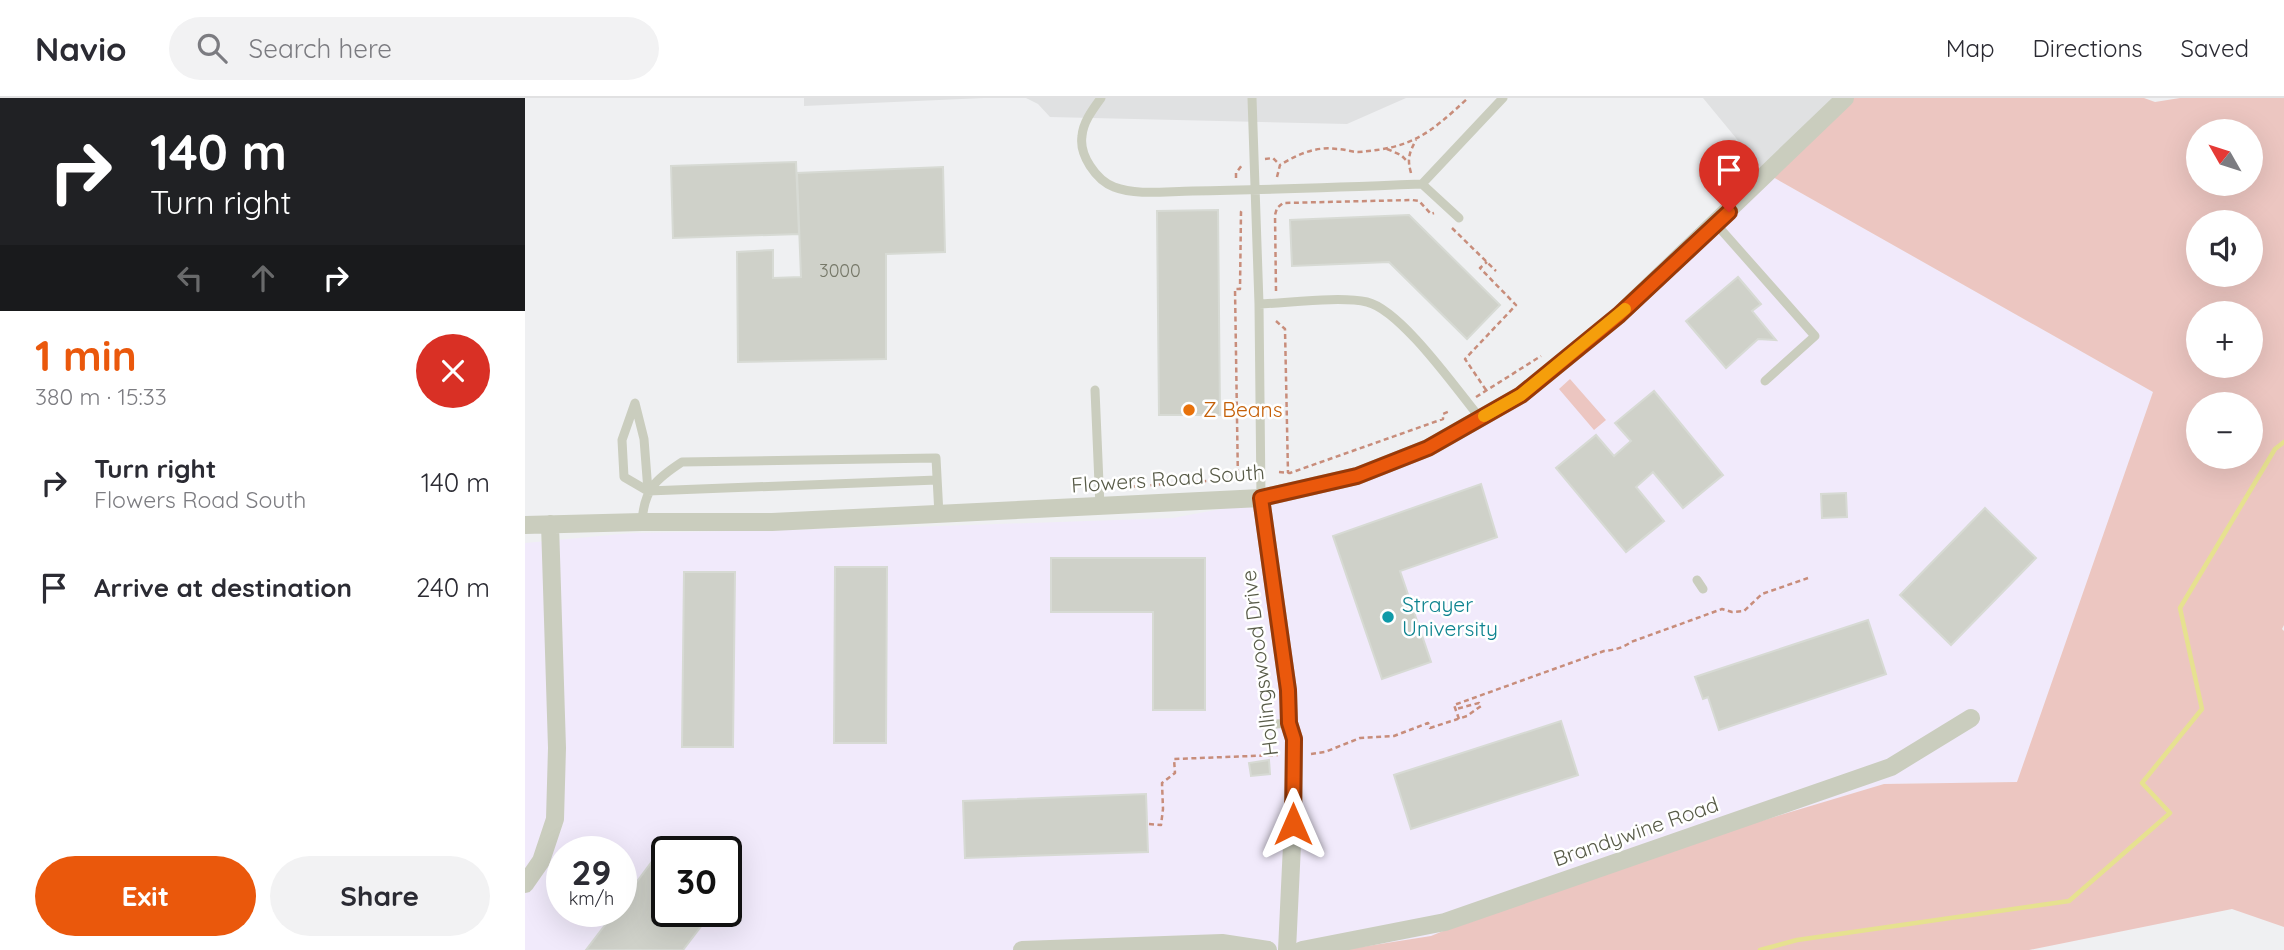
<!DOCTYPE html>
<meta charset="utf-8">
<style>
:root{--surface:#fff;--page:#f2f2f3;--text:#2b2b33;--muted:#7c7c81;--line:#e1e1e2;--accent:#ea580c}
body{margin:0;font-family:Quicksand,sans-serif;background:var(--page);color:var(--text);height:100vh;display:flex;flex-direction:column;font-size:26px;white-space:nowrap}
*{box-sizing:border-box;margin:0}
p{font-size:23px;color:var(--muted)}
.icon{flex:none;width:38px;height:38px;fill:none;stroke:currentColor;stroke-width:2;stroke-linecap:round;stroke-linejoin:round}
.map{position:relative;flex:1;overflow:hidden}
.side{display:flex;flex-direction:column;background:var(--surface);width:525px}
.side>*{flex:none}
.top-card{background:#202124;color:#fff;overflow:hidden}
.needle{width:46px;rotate:309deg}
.controls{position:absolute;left:1661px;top:21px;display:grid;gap:14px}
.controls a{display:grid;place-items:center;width:77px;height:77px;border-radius:50%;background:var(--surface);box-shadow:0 7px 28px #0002;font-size:35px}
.speed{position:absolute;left:21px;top:738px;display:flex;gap:14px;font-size:35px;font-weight:700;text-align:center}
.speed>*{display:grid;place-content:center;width:91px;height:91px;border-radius:50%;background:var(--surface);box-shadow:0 7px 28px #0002;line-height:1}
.speed small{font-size:18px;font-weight:400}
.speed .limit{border:4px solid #111;border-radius:10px;background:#fff;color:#111}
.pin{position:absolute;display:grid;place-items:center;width:60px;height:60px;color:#fff;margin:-72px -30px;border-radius:50% 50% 50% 0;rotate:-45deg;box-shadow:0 0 7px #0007}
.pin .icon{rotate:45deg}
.me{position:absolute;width:77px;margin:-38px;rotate:0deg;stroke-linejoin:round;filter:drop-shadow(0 0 5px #0008)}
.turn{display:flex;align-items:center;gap:24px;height:147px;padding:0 35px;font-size:32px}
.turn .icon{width:91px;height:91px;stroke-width:2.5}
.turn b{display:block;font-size:49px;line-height:60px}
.lanes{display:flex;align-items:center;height:66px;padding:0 35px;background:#0003;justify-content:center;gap:35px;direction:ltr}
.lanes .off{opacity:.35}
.round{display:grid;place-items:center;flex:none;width:74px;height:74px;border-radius:37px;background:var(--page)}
.overview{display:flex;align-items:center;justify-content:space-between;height:119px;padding:0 35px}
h1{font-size:42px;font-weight:700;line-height:52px;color:var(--accent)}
.button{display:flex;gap:14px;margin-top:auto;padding:14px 35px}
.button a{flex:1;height:80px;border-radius:42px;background:var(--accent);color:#fff;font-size:28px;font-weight:700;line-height:80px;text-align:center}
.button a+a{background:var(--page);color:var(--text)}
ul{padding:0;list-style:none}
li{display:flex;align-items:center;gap:21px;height:105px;padding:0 35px}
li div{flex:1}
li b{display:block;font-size:26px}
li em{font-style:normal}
header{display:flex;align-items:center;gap:42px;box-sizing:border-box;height:98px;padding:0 35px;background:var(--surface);border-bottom:2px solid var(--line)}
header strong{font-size:33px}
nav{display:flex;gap:38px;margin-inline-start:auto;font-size:24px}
.search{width:490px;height:63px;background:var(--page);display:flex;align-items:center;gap:18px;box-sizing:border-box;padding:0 24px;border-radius:38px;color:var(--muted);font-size:26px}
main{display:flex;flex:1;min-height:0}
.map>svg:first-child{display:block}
.commercial{fill:#f1eafb;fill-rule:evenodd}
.education{fill:#e0e1e2}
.green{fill:#ecc6c1;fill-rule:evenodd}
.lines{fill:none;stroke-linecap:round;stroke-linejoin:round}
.stream{stroke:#e6e190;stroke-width:4.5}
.building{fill:#cfd1c9;stroke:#d7dad4;stroke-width:2}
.path{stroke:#c88d7b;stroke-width:2.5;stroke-dasharray:5 3.5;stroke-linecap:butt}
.lane{stroke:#cacdbe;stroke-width:9}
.street{stroke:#cacdbe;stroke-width:18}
.route-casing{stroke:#983908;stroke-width:18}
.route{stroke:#ea580c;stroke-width:12}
.slow{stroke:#f59e0b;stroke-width:12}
.food-dot{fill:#e8710a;stroke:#fff;stroke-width:2.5}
.culture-dot{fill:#0f9aa8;stroke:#fff;stroke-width:2.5}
.labels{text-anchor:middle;stroke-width:5;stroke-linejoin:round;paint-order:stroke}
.number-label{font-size:18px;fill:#767868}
.food-label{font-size:21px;fill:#c56008;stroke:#fff;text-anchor:start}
.street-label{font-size:21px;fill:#585b48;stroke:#fff}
.culture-label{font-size:21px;fill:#0d838f;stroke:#fff;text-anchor:start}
</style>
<header>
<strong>Navio</strong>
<div class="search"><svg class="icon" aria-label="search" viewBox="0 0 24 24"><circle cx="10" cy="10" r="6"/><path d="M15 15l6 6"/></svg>Search here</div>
<nav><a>Map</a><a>Directions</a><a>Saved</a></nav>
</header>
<main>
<section class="side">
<div class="top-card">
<div class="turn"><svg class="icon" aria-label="right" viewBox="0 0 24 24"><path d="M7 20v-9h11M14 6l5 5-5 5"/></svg><div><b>140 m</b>Turn right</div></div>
<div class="lanes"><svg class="icon off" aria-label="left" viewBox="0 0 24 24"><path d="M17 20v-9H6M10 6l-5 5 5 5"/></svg><svg class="icon off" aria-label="ahead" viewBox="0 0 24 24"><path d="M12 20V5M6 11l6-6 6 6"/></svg><svg class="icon" aria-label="right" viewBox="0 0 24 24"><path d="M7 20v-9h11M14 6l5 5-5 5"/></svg></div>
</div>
<div class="overview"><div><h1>1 min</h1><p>380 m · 15:33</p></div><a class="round" style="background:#d93025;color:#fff"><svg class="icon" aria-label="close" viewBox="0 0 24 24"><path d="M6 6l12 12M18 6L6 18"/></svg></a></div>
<ul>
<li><svg class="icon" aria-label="right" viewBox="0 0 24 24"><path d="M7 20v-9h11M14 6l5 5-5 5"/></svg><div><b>Turn right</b><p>Flowers Road South</p></div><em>140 m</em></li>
<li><svg class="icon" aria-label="arrive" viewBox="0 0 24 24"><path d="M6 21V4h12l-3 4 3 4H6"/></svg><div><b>Arrive at destination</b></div><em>240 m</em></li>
</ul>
<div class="button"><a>Exit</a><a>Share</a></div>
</section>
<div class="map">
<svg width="1759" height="852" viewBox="0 0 1759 852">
<rect width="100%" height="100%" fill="#eff0f2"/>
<path class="commercial" d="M1239,74L1628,294L1492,684L1359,686L1049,779L906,838L817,852H0V445L107,435L387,429L648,420L791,393L972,319ZM37,754H96V814H37ZM142,754H201V814H142Z"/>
<path class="education" d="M279,0H459L279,8Z
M501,0H881L822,26L525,19L513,6Z
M1178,0H1316L1239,74Z"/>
<path class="green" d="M1316,0H1619L1630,4L1655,0H1759V527L1757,531L1759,533V829L1707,811L1504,852H817L906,838L1049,779L1359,686L1492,684L1628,294L1239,74ZM1673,33H1726V86H1673ZM1673,124H1726V177H1673ZM1673,215H1726V268H1673ZM1673,306H1726V359H1673Z
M1045,281L1081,322L1069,332L1034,291Z"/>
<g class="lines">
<path class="stream" d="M1235,852L1272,842L1544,803L1645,715L1617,685L1677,611L1655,510L1750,351L1759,344"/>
</g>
<path class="building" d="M271,64L274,136L148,140L146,68Z
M418,69L420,154L361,156V261L213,264L212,154L248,152V180L276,179L272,75Z
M693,112L695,317H634L632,113Z
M884,117L975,207L942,241L864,164L767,168L765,122Z
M1213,179L1236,206L1227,213L1251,242L1233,241L1201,270L1161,223Z
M1129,293L1198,377L1158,410L1128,374L1111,389L1139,423L1101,454L1031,370L1071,337L1089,358L1106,343L1090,325Z
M956,386L972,439L875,473L906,564L857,581L808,438Z
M1321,395L1322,419L1297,420L1296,396Z
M1460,410L1511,460L1426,547L1375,497Z
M526,460H680V612H628V514H526Z
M310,469H362L361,645H309Z
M159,474H210L208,649H157Z
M1343,522L1361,576L1194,632L1183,599L1178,601L1170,579Z
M1036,623L1053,677L886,731L869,677Z
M744,662L745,676L726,678L724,665Z
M621,696L623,754L440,760L438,703Z
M143,742L160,754H142V814H187L158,852H61L90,814H96V805Z"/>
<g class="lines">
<path class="path" d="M862,51L876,57L883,64
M740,61L748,60L755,67
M886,75C882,61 884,55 891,42
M752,79L755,67C773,56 791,48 812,51C819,51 826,54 833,54C888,50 904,36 943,0
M711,80V75L717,67
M927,130L971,173
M751,193L750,117L752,110L758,105L887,102L894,103L906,116L909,115
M751,223L760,231L763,375
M961,292L940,261L991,207L955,170L962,164
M951,299L1016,258
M754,374L765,375L918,321V316L925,313
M713,385L710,191H715L716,114L718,111
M600,389L723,380
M934,621L929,607L1079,553C1089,552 1098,550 1106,544L1197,511L1207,514L1219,513L1237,496L1283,480
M786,656L800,654L835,640L869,638L903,625L905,630L942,618L956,608L954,605L931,611
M624,726L636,727L638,711L637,685L650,675L649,661L753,657"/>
<path class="lane" d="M576,0C568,11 558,24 557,38C554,57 571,82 589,89C612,98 643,93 668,93C744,92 821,89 897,86L978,0
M727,0L734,206C763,205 815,198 842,204C876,212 932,292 955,320
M897,86L934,120
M1191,126L1290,238L1240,283
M734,206L736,400
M570,292L575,409
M123,393L119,341L110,305L97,342L99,379L123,393L412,382
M117,424C119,391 131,381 157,364L411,360L414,417
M1172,482L1178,491
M738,627L764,625"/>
<path class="street" d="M736,400L763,592L764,625L769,641L768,726L762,852
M0,427L117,424H247L736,400L832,378L903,350L996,297L1094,217L1320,0
M0,786L16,763L30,721L32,650L25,426
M497,852L697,845L743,852
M777,852L920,824L1366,669L1446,620"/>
</g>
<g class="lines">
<defs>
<path id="route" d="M768,726L769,641L764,625L763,592L736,400L832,378L903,350L996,297L1094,217L1204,114"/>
</defs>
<use href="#route" class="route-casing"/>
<use href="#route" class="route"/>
<path class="slow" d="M959,318L996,297L1100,211"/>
</g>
<circle class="food-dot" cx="664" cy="312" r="7"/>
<circle class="culture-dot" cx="863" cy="519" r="7"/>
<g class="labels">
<g class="number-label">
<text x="315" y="179">3000</text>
</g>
<g class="food-label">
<text x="678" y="319">Z Beans</text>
</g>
<g class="street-label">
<text transform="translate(643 381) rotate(-4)" y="7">Flowers Road South</text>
<text transform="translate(735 565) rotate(-97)" y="7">Hollingswood Drive</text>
<text transform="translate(1111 734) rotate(-19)" y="7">Brandywine Road</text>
</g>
<g class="culture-label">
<text x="877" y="514">Strayer<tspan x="877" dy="24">University</tspan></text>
</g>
</g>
</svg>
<div class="controls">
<a><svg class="needle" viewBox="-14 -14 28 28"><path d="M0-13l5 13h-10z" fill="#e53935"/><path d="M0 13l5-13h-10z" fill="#7c7c81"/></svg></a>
<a><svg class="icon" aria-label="sound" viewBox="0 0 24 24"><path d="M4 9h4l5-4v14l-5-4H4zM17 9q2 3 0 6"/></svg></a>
<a>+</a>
<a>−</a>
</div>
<div class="speed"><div>29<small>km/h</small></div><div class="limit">30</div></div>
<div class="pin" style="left:1204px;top:114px;background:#d93025"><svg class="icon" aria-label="arrive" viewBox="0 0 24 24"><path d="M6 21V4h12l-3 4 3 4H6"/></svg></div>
<svg class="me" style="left:768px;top:726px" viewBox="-20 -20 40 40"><path d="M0-17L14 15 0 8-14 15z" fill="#ea580c" stroke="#fff" stroke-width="4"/></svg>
</div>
</main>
